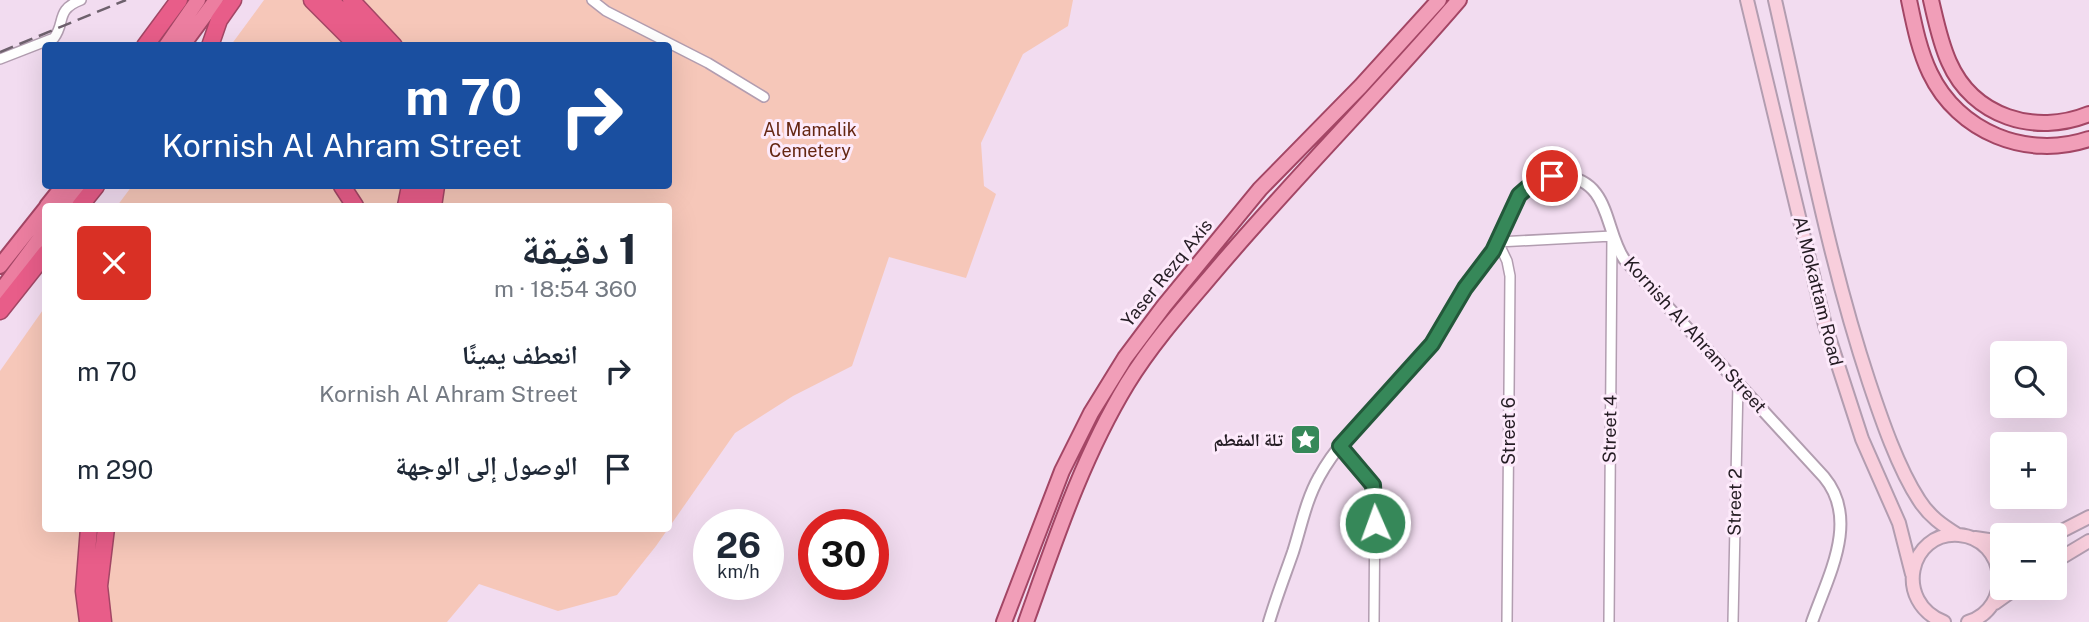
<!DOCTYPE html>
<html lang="ar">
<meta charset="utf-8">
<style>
:root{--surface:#fff;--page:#f2f2f3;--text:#1f2937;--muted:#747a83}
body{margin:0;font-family:"Public Sans","Noto Naskh Arabic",sans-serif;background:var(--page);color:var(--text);direction:rtl;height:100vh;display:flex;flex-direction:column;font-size:26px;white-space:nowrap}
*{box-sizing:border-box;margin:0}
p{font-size:23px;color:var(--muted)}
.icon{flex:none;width:38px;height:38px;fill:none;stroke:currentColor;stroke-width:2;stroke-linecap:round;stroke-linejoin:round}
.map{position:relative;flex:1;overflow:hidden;direction:ltr}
.side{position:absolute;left:42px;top:203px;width:630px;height:329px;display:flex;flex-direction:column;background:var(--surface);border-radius:7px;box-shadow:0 7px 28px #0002;direction:rtl}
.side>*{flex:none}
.banner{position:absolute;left:42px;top:42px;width:630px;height:147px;border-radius:7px;box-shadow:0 7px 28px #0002;direction:rtl;background:#1a4fa0;color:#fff;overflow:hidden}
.buttons{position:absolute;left:1990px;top:341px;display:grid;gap:14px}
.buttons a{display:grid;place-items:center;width:77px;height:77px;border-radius:7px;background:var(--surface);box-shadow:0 7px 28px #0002;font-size:35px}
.speed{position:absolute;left:693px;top:509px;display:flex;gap:14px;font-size:35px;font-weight:700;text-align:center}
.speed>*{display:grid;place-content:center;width:91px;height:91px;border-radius:50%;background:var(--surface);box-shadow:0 7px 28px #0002;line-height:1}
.speed small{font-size:18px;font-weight:400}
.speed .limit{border:10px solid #d22;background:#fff;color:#111}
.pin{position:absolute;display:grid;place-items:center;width:60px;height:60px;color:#fff;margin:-30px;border:4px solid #fff;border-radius:50%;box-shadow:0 2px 7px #0007}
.me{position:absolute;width:77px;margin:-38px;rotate:358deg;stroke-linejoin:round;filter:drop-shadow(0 0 5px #0008)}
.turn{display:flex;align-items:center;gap:24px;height:147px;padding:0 35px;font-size:32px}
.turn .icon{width:91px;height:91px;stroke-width:2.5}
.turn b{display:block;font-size:49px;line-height:60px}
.round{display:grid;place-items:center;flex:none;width:74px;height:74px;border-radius:7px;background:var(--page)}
.head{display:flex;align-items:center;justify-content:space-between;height:119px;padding:0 35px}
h1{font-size:42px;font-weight:800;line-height:52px}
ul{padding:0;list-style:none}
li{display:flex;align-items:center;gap:21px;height:98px;padding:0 35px}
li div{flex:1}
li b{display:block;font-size:26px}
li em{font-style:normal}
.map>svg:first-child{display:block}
.green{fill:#f6c7b9}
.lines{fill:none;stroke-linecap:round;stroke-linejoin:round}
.minor-casing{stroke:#b29db0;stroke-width:12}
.tertiary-casing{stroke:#b29db0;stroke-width:14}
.secondary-casing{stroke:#b29db0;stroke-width:16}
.primary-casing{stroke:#a34665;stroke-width:18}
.trunk-casing{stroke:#a34665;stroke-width:18}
.motorway-casing{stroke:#a34665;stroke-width:19}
.minor{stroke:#fff;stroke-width:9}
.tertiary{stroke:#fff;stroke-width:10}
.secondary{stroke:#f8cedc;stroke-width:12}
.primary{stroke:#f19eb8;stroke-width:14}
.trunk{stroke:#ec7ea0;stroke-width:14}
.motorway{stroke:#e85d89;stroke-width:16}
.rail{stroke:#6e616d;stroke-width:2.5;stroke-dasharray:14 7;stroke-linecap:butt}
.route-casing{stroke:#23583a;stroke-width:18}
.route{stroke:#368859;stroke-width:12}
.labels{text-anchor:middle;stroke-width:6;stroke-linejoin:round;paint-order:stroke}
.park-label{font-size:18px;fill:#652713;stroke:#fdeafb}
.street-label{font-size:18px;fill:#241c23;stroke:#fdeafb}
.poi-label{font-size:18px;font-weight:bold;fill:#241c23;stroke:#fdeafb;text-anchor:end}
</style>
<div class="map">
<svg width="2089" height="622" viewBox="0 0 2089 622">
<rect width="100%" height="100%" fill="#f2dcf0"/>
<path class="green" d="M264,0H1073L1068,26L1023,54L981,143L984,186L996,194L966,278L889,257L852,366L793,396L735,433L656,546L617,595L558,611L479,584L447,622H0V371L45,307L46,528H668V206H117L132,186H668V46L231,45Z"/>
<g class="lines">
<defs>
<path id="minor" d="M592,0L606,11L708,63L764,97
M0,59L54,38C66,22 55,10 81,0
M1340,446L1371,482L1375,492L1374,622
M1507,622L1510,276L1507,261L1498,242L1612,236L1609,622
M1733,622L1738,383"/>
<path id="tertiary" d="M1269,622C1276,598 1285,575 1293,552C1301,527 1306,500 1319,477C1343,432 1390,396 1422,356C1437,338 1447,318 1459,298C1468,283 1480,270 1490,256C1512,225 1511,172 1562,176C1611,180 1604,229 1624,259L1824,477C1860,520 1828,576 1812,622"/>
<path id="secondary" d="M1747,0L1825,325L1862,439L1899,523L1912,574
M1775,0C1804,127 1828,258 1869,382C1881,418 1898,468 1919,500C1929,516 1942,525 1958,535
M2052,536L2089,517
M1975,538L2002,542
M2054,562L2089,541
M1995,603L2016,588
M1944,622C1893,602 1909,531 1959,535C2007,539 2014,608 1968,622"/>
<path id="primary" d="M1909,0C1914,24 1919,50 1930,73C1958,132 2027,160 2089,139
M1931,0C1936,21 1940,42 1949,62C1973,117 2035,136 2089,114
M1004,622L1062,471L1091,413L1125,358L1164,306L1260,189L1361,86L1439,0
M1026,622C1055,541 1082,458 1127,384C1154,340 1189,302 1222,263C1299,173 1382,90 1459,0"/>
<path id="trunk" d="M166,46L198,0
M182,46L216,0
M47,206L63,186
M63,206L78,186
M0,266L46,208
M0,292L46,230"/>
<path id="motorway" d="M312,0L358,46
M330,0L376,46
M351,0L394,46
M145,46L179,0
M210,46L219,20L233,0
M342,186L355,206
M80,206L96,186
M406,206L410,186
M419,206L422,186
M433,206L436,186
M0,311L46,253
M88,622L84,591L89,528
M103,622L99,586L106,528"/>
</defs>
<use href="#minor" class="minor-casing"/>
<use href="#tertiary" class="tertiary-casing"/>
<use href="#secondary" class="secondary-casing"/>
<use href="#primary" class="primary-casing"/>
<use href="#trunk" class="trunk-casing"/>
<use href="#motorway" class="motorway-casing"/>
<use href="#minor" class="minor"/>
<use href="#tertiary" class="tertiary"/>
<use href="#secondary" class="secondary"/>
<use href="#primary" class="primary"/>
<use href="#trunk" class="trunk"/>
<use href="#motorway" class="motorway"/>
<path class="rail" d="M0,52L126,0"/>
</g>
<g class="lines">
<defs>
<path id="route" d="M1375,523L1373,485L1340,446L1432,344L1465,288L1493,251L1519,195L1534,182L1552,176"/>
</defs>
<use href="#route" class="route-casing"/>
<use href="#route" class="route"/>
</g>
<defs>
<symbol id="sight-square" viewBox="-11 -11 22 22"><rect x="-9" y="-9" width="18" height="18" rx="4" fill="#368859" stroke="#fdeafb"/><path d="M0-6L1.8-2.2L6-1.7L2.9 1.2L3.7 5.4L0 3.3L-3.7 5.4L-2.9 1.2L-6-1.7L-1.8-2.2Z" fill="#fff"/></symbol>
</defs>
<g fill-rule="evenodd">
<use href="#sight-square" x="1288" y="422" width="35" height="35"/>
</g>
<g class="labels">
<g class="park-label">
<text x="810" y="136">Al Mamalik<tspan x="810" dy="21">Cemetery</tspan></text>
</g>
<g class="street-label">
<text transform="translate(1167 273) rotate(-51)" y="6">Yaser Rezq Axis</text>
<text transform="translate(1818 291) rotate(76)" y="6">Al Mokattam Road</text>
<text transform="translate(1695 335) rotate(48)" y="6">Kornish Al Ahram Street</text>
<text transform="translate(1610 429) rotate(-89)" y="6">Street 4</text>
<text transform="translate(1509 431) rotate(-90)" y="6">Street 6</text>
<text transform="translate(1735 502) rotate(-89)" y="6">Street 2</text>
</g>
<g class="poi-label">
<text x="1283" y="446">تلة المقطم</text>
</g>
</g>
</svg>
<div class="buttons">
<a><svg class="icon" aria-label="search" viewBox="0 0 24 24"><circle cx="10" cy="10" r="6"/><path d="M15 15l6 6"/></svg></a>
<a>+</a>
<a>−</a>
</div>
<div class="speed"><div>26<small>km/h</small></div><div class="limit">30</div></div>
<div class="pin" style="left:1552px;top:176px;background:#d93025"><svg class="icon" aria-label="arrive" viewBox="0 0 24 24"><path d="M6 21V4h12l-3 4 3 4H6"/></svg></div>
<svg class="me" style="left:1375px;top:523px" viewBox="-20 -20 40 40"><circle r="17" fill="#368859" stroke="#fff" stroke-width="3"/><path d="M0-11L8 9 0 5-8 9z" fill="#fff"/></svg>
<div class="banner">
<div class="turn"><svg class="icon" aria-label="right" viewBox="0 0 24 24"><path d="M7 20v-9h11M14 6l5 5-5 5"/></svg><div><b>70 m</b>Kornish Al Ahram Street</div></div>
</div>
<section class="side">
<div class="head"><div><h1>1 دقيقة</h1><p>360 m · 18:54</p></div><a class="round" style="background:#d93025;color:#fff"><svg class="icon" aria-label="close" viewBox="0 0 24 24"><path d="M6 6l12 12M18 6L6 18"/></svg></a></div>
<ul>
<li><svg class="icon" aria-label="right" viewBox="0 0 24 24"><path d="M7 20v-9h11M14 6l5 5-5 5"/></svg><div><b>انعطف يمينًا</b><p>Kornish Al Ahram Street</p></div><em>70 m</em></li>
<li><svg class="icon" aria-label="arrive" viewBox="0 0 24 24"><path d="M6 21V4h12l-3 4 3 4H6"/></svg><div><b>الوصول إلى الوجهة</b></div><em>290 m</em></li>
</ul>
</section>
</div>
